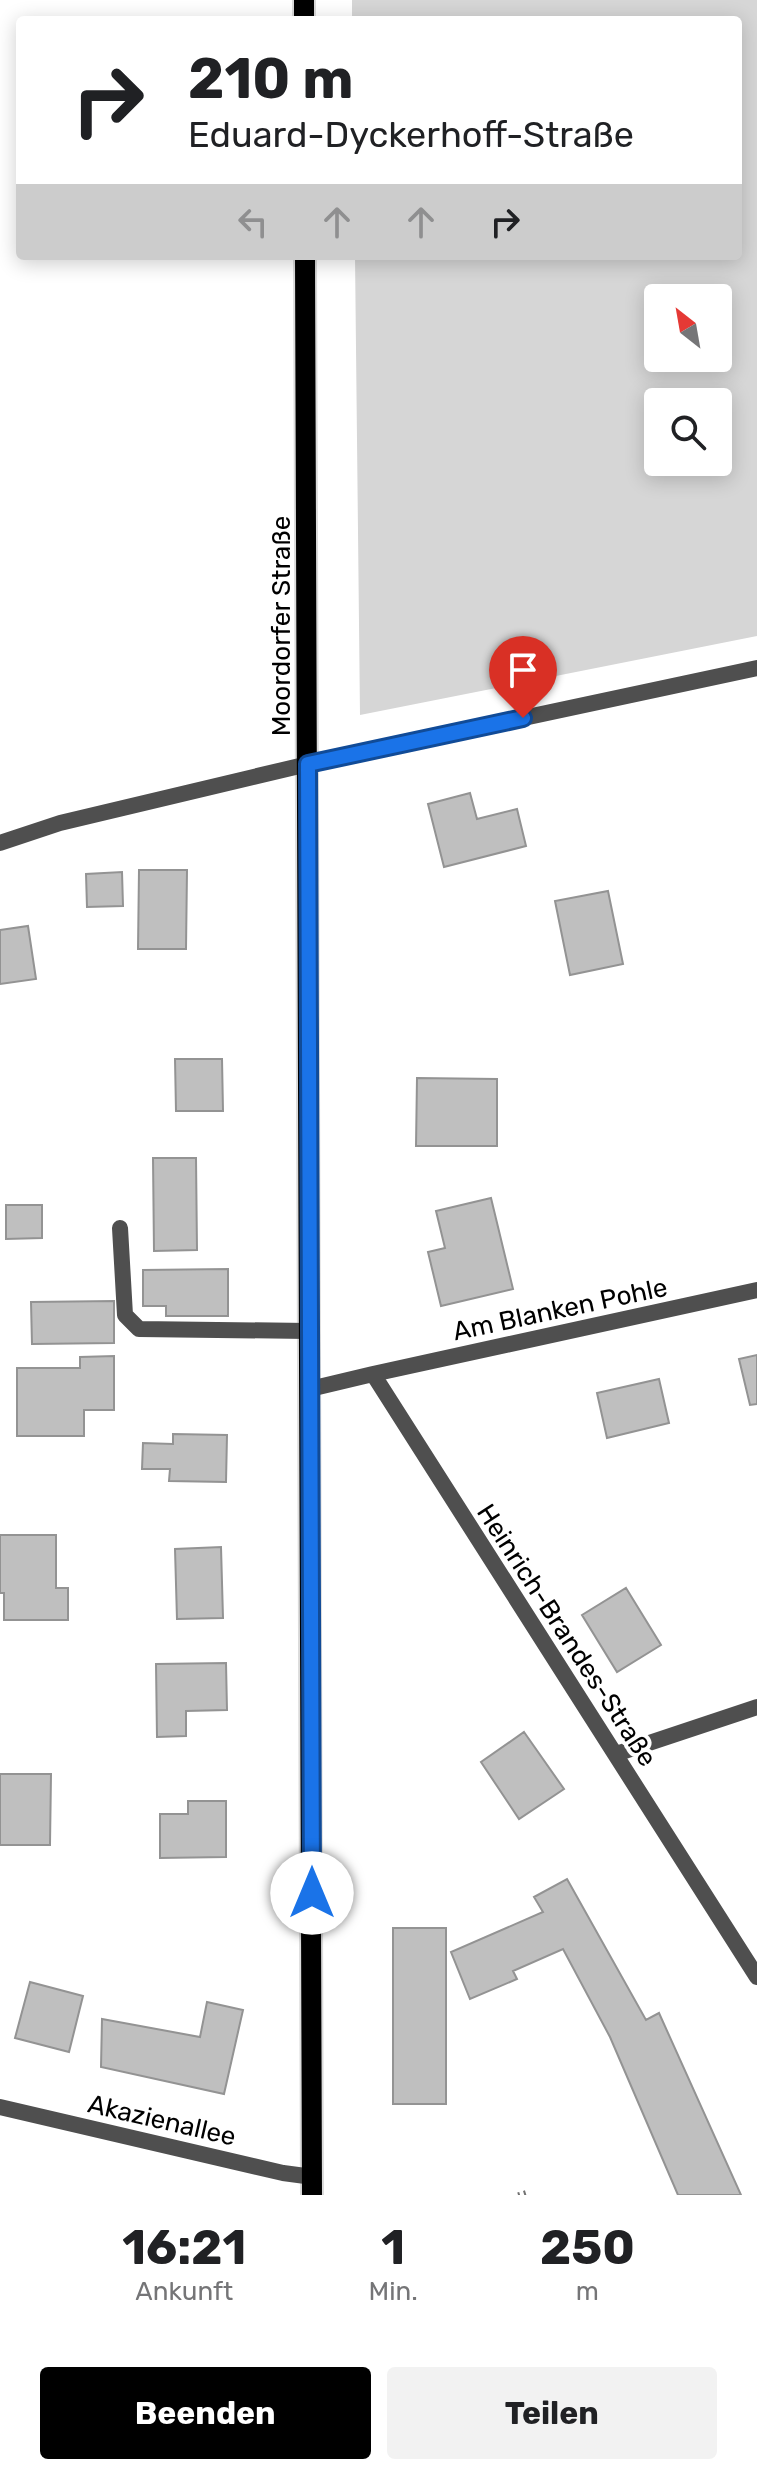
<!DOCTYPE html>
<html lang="de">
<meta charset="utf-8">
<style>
:root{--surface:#fff;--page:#f2f2f2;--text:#202124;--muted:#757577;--accent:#000}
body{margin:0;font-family:Rubik,sans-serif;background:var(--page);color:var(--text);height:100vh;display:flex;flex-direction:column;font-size:30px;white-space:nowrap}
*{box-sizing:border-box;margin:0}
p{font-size:26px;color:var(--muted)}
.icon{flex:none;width:44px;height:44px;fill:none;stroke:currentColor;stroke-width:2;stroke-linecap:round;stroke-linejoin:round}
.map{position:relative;height:2195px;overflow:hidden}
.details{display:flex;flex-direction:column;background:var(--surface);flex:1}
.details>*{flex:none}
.guide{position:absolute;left:16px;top:16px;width:726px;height:244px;border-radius:8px;box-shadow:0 4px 20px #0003;background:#fff;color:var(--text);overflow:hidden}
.needle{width:52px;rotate:329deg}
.buttons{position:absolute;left:644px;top:284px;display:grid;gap:16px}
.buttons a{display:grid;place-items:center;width:88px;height:88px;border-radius:8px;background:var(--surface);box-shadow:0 4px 20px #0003;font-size:40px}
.pin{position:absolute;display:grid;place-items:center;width:68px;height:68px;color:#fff;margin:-82px -34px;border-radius:50% 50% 50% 0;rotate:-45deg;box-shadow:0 0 8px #0007}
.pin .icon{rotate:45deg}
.me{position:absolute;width:88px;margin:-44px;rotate:0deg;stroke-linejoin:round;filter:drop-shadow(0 0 6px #0008)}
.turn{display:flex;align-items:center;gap:28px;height:168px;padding:0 40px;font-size:36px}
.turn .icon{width:104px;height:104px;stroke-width:2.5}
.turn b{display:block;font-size:56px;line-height:68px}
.lanes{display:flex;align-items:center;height:76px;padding:0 40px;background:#0003;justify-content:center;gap:40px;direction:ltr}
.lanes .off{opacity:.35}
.eta{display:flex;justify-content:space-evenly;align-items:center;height:136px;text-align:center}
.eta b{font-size:48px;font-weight:700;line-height:56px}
.cta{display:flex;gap:16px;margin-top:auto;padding:16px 40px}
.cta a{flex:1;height:92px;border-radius:8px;background:var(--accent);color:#fff;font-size:32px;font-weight:700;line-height:92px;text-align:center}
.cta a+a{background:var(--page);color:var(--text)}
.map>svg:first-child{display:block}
.green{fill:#d6d6d6;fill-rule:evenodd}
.building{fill:#bfbfbf;stroke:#939393;stroke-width:2}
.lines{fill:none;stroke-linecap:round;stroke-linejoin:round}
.primary-casing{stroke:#dbdbdb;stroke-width:24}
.path{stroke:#717171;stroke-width:5;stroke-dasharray:2 4;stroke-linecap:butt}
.service{stroke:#4f4f4f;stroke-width:16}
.minor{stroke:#4f4f4f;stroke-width:16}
.primary{stroke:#000;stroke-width:20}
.route-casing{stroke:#114b97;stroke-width:20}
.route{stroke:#1a73e8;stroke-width:14}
.labels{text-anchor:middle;stroke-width:8;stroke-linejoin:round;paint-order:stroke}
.street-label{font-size:26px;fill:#000;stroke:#fff}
</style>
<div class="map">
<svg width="757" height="2195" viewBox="0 0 757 2195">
<rect width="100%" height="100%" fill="#fff"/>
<path class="green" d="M352,0H757V636L360,715L355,256H738V20H352ZM718,298V358H658V298ZM718,402V462H658V402Z"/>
<path class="building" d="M470,793L477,819L517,809L526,846L444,867L428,804Z
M139,870H187L186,949H138Z
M122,872L123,906L87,907L86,874Z
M608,891L623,964L570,975L555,901Z
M28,926L36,979L0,984V930Z
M175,1059H222L223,1111H176Z
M417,1078L497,1079V1146H416Z
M153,1158H196L197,1250L154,1251Z
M491,1198L513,1289L441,1306L428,1252L445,1248L436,1211Z
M6,1205H42V1238L6,1239Z
M228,1269V1316H166V1306H143V1270Z
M114,1301V1343L32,1344L31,1302Z
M757,1355V1404L750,1405L739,1359Z
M114,1356V1410H84V1436H17V1368H80V1357Z
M659,1379L669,1423L607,1438L597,1393Z
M173,1434L227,1435L226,1482L169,1481L170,1469H142L143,1443L173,1444Z
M0,1535H56V1588H68V1620H4V1593H0Z
M221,1547L223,1618L177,1619L175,1549Z
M626,1588L661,1645L617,1672L582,1615Z
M226,1663L227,1710L186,1711V1736L157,1737L156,1664Z
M524,1732L564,1789L519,1819L481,1762Z
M0,1774H51L50,1845H0Z
M188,1801H226V1857L160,1858V1814H188Z
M567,1879L646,2020L659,2013L741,2195H678L610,2037L563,1949L513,1971L517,1979L470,1999L451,1952L543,1912L534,1897Z
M393,1928H446V2104H393Z
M30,1982L83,1996L69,2052L15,2038Z
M207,2002L243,2010L224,2094L101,2067L102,2019L200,2037Z"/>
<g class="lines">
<defs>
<path id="primary" d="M304,0V20
M305,256L312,2195"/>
</defs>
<use href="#primary" class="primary-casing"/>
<path class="path" d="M518,2195L528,2192"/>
<path class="service" d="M120,1228L125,1315L139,1329L308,1331"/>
<path class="minor" d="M0,843L60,823L308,764L757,668
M373,1374L757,1290
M310,1389L373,1374L757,1977
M616,1754L757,1707
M0,2107L283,2173L313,2177"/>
<use href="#primary" class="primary"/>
</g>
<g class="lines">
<defs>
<path id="route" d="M312,1893L308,764L523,718"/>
</defs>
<use href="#route" class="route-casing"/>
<use href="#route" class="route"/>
</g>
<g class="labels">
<g class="street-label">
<text transform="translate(281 626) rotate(-90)" y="9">Moordorfer Straße</text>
<text transform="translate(560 1309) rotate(-12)" y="9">Am Blanken Pohle</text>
<text transform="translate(567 1635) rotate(57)" y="9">Heinrich-Brandes-Straße</text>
<text transform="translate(162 2120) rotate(13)" y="9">Akazienallee</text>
</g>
</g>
</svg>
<div class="buttons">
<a><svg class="needle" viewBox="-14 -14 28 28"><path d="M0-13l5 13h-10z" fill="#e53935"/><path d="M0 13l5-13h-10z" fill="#757577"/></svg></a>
<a><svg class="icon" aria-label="search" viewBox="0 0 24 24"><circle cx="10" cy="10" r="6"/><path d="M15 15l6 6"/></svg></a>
</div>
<div class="pin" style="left:523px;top:718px;background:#d93025"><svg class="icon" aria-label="arrive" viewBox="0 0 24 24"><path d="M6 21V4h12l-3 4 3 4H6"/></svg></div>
<svg class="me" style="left:312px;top:1893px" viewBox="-20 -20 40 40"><circle r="19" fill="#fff"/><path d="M0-13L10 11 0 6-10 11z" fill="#1a73e8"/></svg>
<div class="guide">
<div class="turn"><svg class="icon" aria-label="right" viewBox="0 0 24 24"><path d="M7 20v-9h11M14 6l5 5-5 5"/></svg><div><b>210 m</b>Eduard-Dyckerhoff-Straße</div></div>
<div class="lanes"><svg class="icon off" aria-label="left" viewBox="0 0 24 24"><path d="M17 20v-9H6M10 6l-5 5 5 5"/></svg><svg class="icon off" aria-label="ahead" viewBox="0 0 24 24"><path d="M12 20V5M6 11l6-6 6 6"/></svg><svg class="icon off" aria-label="ahead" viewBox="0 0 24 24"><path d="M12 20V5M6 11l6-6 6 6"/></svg><svg class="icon" aria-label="right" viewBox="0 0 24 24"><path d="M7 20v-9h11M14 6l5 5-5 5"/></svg></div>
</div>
</div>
<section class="details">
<div class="eta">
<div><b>16:21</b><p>Ankunft</p></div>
<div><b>1</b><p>Min.</p></div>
<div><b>250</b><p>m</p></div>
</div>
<div class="cta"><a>Beenden</a><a>Teilen</a></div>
</section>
